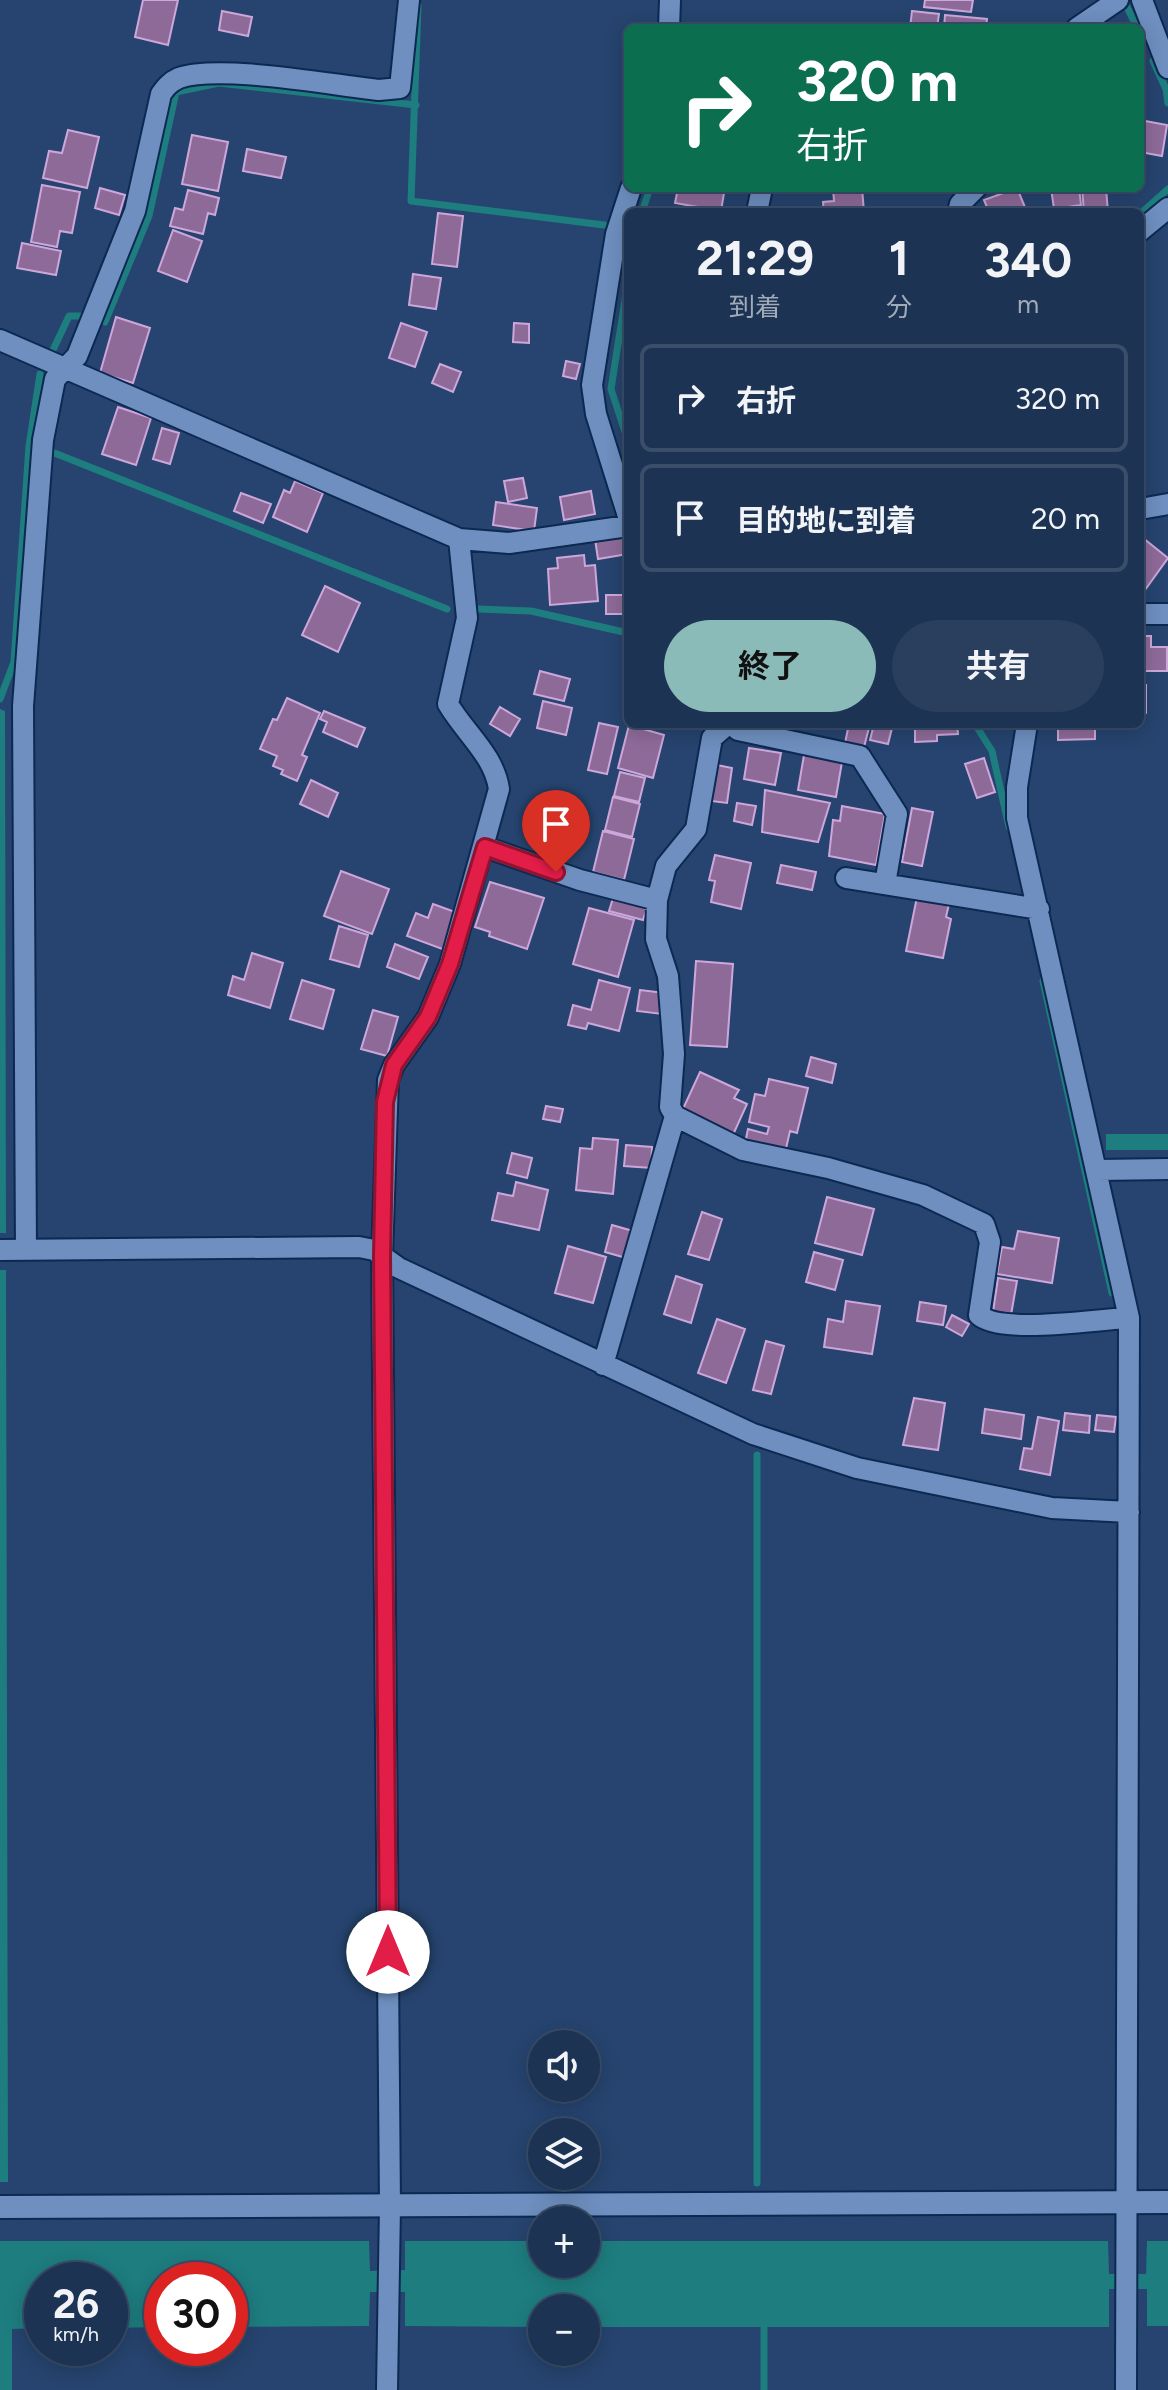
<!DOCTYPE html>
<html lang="ja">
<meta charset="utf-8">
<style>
:root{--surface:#1c3353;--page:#293f5d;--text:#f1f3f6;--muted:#a0aab8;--line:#3a4e6a;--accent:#8bbbb9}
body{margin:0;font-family:Figtree,"Noto Sans JP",sans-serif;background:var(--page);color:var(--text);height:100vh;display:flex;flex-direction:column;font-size:30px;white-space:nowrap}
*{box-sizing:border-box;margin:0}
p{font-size:26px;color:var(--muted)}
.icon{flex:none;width:44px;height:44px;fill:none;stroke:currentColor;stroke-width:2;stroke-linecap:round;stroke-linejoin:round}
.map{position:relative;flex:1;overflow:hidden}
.details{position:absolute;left:624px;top:208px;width:520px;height:520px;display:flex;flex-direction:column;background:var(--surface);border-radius:12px;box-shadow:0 4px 20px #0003,0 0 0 2px var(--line)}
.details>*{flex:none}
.banner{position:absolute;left:624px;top:24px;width:520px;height:168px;border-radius:12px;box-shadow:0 4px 20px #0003,0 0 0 2px var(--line);background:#0b6e4f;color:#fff;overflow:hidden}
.fabs{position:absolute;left:528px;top:2030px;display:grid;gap:16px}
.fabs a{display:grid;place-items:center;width:72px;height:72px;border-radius:50%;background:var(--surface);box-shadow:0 4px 20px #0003,0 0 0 2px var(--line);font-size:40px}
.speed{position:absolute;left:24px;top:2262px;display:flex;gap:16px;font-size:40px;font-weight:700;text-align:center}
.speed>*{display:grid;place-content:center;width:104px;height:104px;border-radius:50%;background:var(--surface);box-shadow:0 4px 20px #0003,0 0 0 2px var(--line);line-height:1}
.speed small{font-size:20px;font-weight:400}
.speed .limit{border:12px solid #d22;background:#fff;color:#111}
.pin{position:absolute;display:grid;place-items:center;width:68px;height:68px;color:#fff;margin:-82px -34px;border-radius:50% 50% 50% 0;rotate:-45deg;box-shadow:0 0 8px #0007}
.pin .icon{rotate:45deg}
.me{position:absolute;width:88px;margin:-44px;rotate:0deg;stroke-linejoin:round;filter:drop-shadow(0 0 6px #0008)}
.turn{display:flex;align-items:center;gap:28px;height:168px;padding:0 40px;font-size:36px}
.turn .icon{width:104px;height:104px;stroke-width:2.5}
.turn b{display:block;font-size:56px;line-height:68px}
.eta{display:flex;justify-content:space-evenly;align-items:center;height:136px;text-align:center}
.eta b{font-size:48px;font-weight:700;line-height:56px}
.cta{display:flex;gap:16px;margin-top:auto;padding:16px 40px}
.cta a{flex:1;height:92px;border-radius:48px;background:var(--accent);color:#111;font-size:32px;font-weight:700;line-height:92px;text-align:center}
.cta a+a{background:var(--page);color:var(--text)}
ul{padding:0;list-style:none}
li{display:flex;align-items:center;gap:24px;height:108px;margin:0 16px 12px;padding:0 24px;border:4px solid var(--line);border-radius:12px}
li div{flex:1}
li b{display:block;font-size:30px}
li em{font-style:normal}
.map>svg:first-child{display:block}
.water{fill:#1e7d7f}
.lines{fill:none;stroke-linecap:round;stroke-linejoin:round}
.stream{stroke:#1e7d7f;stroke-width:7}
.building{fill:#8e6a99;stroke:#cda7da;stroke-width:2}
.minor-casing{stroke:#0c2952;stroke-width:24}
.tertiary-casing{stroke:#0c2952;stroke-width:26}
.minor{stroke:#6e8fbf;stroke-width:20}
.tertiary{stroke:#6e8fbf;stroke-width:22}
.route-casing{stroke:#92132f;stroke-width:20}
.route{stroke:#e11d48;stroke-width:14}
</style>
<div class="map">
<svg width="1168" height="2390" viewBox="0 0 1168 2390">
<rect width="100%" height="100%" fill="#26446f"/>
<path class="water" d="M0,709L5,711L6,1233H0Z
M1106,1134H1168V1150H1106Z
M0,1270H6L8,2182H0Z
M0,2241H369L370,2271L405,2270V2241H542V2264H586V2241H1108L1109,2274H1146L1147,2241H1168V2326H1147V2289H1109V2327H586V2308H542V2327L405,2326V2292H370L369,2326L230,2327V2280H162V2327L110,2328V2280H42V2328L12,2329V2390H0Z"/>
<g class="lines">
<path class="stream" d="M418,6L411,201L604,225
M1127,7L1137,28
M1153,61L1166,89L1168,103
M642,212L650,188
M1140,214L1168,189
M628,281L611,389L628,441
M105,322L149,216L176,92L219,83L416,105
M53,350L69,316H80
M52,452L447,609
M478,609L531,611L628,633
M0,699L14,662L29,446L40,374
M975,724L992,751L1009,827
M1043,981L1112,1293
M757,1455V2183
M764,2390V2328"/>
</g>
<path class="building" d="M143,0H178L168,45L135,37Z
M925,0H973L971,12L924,7Z
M222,11L252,17L248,36L219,30Z
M912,11L939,14L937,28H910Z
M945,15L987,19L986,28H944Z
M1140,120L1167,125L1162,156L1140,152Z
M68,130L99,137L87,188L43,178L49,151L62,153Z
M192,135L228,142L218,191L182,184Z
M247,149L286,157L281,178L243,171Z
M42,185L80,192L72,233L60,231L57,247L31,242Z
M100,188L125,195L119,215L95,208Z
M678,188H717V192L724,193L721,211L675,203Z
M833,188H862L864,212H824L823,202L834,201Z
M1017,188L1027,212H989L984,200Z
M1051,188H1079L1081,205L1054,209Z
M1082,188H1106L1108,212H1084Z
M188,190L219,198L215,215L208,213L203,234L170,226L175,208L183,210Z
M438,213L463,216L457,267L432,264Z
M173,230L202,241L187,282L158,271Z
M22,243L61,251L56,275L17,268Z
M413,274L441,278L436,309L409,305Z
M116,317L150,328L133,383L100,373Z
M401,323L427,332L415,367L389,358Z
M514,323L529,324V343L513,342Z
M566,361L580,364L576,379L563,376Z
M440,364L461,372L453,392L432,383Z
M118,407L151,418L136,465L102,454Z
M162,428L179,433L170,464L153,459Z
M523,478L527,498L508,502L504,481Z
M295,481L323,493L307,532L273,517L284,490L290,493Z
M591,491L595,514L564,520L560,497Z
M241,493L271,504L263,523L234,511Z
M496,502L537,508L534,531L493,525Z
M627,535L628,554L598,559L595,539Z
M1143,538L1168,558L1140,597V542Z
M584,555L585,566L595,565L598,601L550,605L548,569L558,568L557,558Z
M325,586L360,603L338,652L302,635Z
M606,595H628V614H606Z
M1140,636H1151V647H1167V671H1140Z
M540,671L570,679L564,701L534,694Z
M1140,685H1146V713L1140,714Z
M287,698L320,713L302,755L307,757L297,781L281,774L283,770L273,766L277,756L260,749L273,719L277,720Z
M543,701L572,708L566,735L537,728Z
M500,707L520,719L510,736L490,724Z
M324,711L365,728L357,747L323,732L327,722L320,719Z
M599,723L618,727L607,774L588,770Z
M757,724H791L790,730Z
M849,724H870L864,747L845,743Z
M874,724H893L888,744L870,740Z
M957,724L958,734L937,735V741L915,742V725Z
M1058,724H1095V739L1058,740Z
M629,725L664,735L653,778L618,768Z
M749,748L781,753L775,785L744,779Z
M804,755L842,762L836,797L798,790Z
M984,758L995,792L977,798L965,764Z
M717,765L732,768L727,803L711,801Z
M620,772L645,778L639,802L614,796Z
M311,780L338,793L328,817L300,804Z
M765,790L830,803L818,842L762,832Z
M613,797L640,804L632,837L605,830Z
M737,803L756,806L752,825L734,821Z
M842,806L885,814L876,865L829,856L833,820L840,821Z
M912,808L933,812L922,866L902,862Z
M603,831L634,839L624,880L593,872Z
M715,855L751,863L741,909L711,902L715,881L709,880Z
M781,865L816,872L812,890L777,883Z
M341,871L389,889L372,934L324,916Z
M490,882L544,898L527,949L489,936L490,932L475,927Z
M614,895L648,904L643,920L609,911Z
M917,897L949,904L946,917L951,919L943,958L906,951Z
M433,904L458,913L445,950L407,936L416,913L428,918Z
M589,908L634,920L618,977L573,964Z
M339,926L368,935L359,967L330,959Z
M395,944L428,957L419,979L387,967Z
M252,953L283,963L270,1008L228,995L233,976L244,980Z
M696,961L733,964L727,1047L690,1045Z
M302,980L334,990L323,1029L290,1019Z
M599,980L630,988L619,1031L588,1023L586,1029L568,1025L573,1005L591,1010Z
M640,990L665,993L662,1014L637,1011Z
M373,1010L398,1017L387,1056L361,1049Z
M811,1057L836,1064L832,1083L806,1076Z
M700,1072L739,1090L734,1098L747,1104L733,1135L682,1111Z
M769,1079L808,1088L797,1133L790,1131L785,1153L745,1143L748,1129L767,1134L769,1127L749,1122L755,1094L765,1096Z
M546,1106L563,1109L560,1122L543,1119Z
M593,1138L618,1140L613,1194L576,1190L580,1148L592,1149Z
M626,1145L652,1147L651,1168L624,1166Z
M512,1153L532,1158L527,1178L507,1173Z
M516,1182L548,1190L539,1230L492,1220L498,1193L513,1196Z
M827,1197L874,1209L862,1255L815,1243Z
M702,1212L722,1219L709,1260L688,1254Z
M612,1225L633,1231L626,1258L605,1252Z
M1018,1231L1059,1238L1052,1283L997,1274L1002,1247L1014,1249Z
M568,1246L606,1257L593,1303L555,1293Z
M814,1252L843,1260L835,1290L806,1282Z
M676,1276L702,1285L691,1323L664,1314Z
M998,1278L1017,1281L1011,1315L993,1312Z
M846,1301L880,1306L872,1354L824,1347L828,1319L843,1322Z
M920,1302L946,1306L943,1325L917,1321Z
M952,1315L969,1324L962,1336L946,1327Z
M717,1319L745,1329L726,1383L698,1373Z
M766,1341L784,1346L771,1394L753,1390Z
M914,1398L945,1403L938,1450L903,1445Z
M985,1409L1024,1415L1021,1439L982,1433Z
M1065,1413L1090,1416L1089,1433L1063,1430Z
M1097,1415L1116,1417L1114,1432L1095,1430Z
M1038,1417L1059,1421L1050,1475L1020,1469L1024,1448L1032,1449Z"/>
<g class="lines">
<defs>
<path id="minor" d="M1142,0L1168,68
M669,28L670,0
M1077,28L1118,0
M757,212L762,188
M958,212L960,204L976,188
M1140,231L1168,208
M0,340L459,539L509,543L628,526
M1140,509L1168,504
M628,516L596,414L592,385L616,234L631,188
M1140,614H1168
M728,724L712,738L696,829L666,866L657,900L656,939L668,976L674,1054L670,1107L675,1116L743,1150L828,1168L923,1195L984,1224L990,1242L979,1315C1001,1335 1098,1319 1129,1318
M731,724L738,730L860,756L897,814L885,884
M1027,724L1017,787V818L1129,1318L1126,2390
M485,847L580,880L657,900
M846,878L1039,909
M1098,1170L1168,1169
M0,1250L359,1247L374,1250L399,1268L753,1434L857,1468L1052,1508L1129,1512
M26,1250L23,706L43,440L55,379L77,356L135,211L161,94C166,87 170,82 179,78C220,64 332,85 379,90L400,88L409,0
M603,1365L675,1116
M387,2390L390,2206L382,1256L388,1080L394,1065L428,1017L450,964L499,789C494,755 465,733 448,704L467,618L459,539"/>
<path id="tertiary" d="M0,2207L1168,2202"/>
</defs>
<use href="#minor" class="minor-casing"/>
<use href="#tertiary" class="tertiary-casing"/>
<use href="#minor" class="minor"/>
<use href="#tertiary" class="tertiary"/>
</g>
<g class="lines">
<defs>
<path id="route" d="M388,1952L382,1256L385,1102L394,1065L428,1017L450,964L485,847L556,872"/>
</defs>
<use href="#route" class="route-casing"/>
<use href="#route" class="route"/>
</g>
</svg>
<div class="fabs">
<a><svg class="icon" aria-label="sound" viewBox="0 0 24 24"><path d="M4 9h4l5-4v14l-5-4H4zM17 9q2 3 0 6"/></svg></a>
<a><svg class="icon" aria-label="layers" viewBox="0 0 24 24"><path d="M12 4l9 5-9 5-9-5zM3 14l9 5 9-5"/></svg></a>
<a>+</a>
<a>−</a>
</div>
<div class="speed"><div>26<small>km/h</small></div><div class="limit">30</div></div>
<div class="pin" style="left:556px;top:872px;background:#d93025"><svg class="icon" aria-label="arrive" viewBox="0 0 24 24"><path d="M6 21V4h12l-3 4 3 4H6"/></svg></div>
<svg class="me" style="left:388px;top:1952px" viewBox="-20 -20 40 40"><circle r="19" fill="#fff"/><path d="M0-13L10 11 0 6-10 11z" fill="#e11d48"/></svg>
<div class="banner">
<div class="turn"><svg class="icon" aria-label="right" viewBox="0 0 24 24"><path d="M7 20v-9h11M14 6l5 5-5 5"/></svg><div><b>320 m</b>右折</div></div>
</div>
<section class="details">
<div class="eta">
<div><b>21:29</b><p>到着</p></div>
<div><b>1</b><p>分</p></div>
<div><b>340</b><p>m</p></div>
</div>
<ul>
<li><svg class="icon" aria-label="right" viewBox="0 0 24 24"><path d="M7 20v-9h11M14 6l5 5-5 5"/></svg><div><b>右折</b></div><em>320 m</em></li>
<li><svg class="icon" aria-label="arrive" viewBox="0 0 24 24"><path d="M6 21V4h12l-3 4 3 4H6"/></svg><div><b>目的地に到着</b></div><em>20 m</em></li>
</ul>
<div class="cta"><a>終了</a><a>共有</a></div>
</section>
</div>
